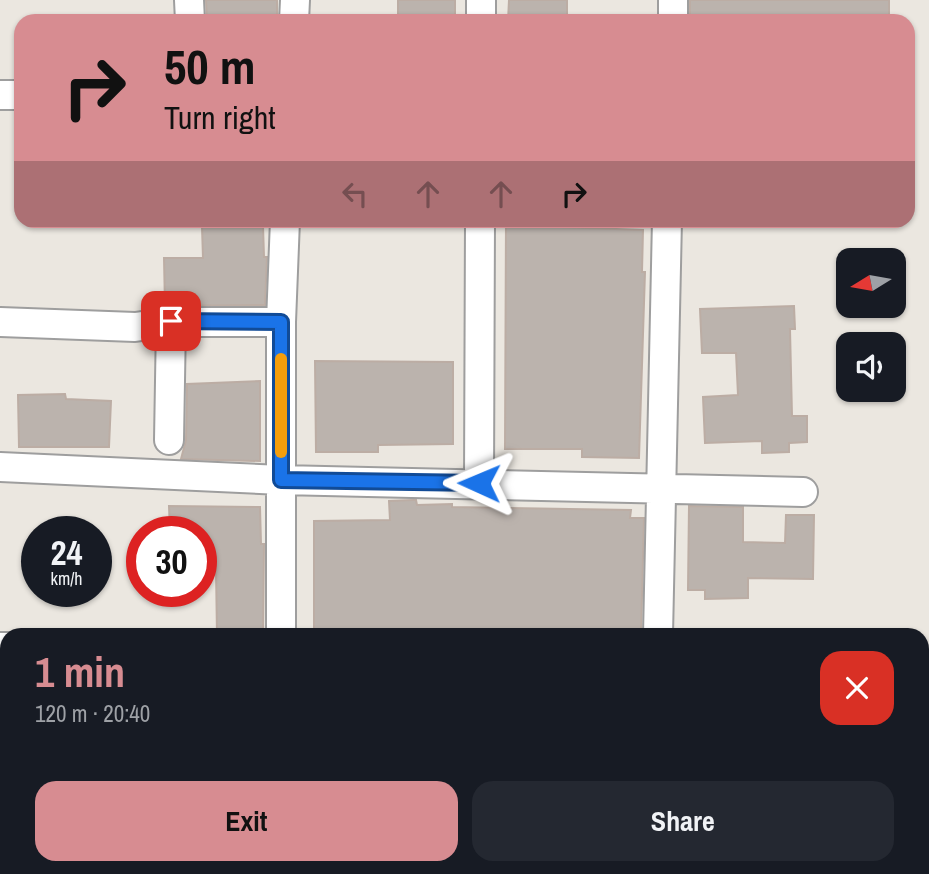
<!DOCTYPE html>
<meta charset="utf-8">
<style>
:root{--surface:#171b24;--page:#242831;--text:#f1f3f6;--muted:#9ea1a6;--accent:#d78c91}
body{margin:0;font-family:"Archivo Narrow",sans-serif;background:var(--page);color:var(--text);height:100vh;display:flex;flex-direction:column;font-size:26px;white-space:nowrap}
*{box-sizing:border-box;margin:0}
p{font-size:23px;color:var(--muted)}
.icon{flex:none;width:38px;height:38px;fill:none;stroke:currentColor;stroke-width:2;stroke-linecap:round;stroke-linejoin:round}
.map{position:relative;flex:1;overflow:hidden}
.drawer{position:absolute;left:0px;top:628px;width:929px;height:247px;display:flex;flex-direction:column;background:var(--surface);border-radius:21px 21px 0 0;box-shadow:0 2px 5px #0004}
.drawer>*{flex:none}
.guide{position:absolute;left:14px;top:14px;width:901px;height:214px;border-radius:21px;box-shadow:0 2px 5px #0004;background:#d78c91;color:#111;overflow:hidden}
.needle{width:46px;rotate:259deg}
.controls{position:absolute;left:836px;top:248px;display:grid;gap:14px}
.controls a{display:grid;place-items:center;width:70px;height:70px;border-radius:14px;background:var(--surface);box-shadow:0 2px 5px #0004;font-size:35px}
.speed{position:absolute;left:21px;top:516px;display:flex;gap:14px;font-size:35px;font-weight:700;text-align:center}
.speed>*{display:grid;place-content:center;width:91px;height:91px;border-radius:50%;background:var(--surface);box-shadow:0 2px 5px #0004;line-height:1}
.speed small{font-size:18px;font-weight:400}
.speed .limit{border:10px solid #d22;background:#fff;color:#111}
.pin{position:absolute;display:grid;place-items:center;width:60px;height:60px;color:#fff;margin:-30px;border-radius:14px;box-shadow:0 4px 10px #0006}
.me{position:absolute;width:77px;margin:-38px;rotate:271deg;stroke-linejoin:round;filter:drop-shadow(0 0 5px #0008)}
.turn{display:flex;align-items:center;gap:24px;height:147px;padding:0 35px;font-size:32px}
.turn .icon{width:91px;height:91px;stroke-width:2.5}
.turn b{display:block;font-size:49px;line-height:60px}
.lanes{display:flex;align-items:center;height:66px;padding:0 35px;background:#0003;justify-content:center;gap:35px;direction:ltr}
.lanes .off{opacity:.35}
.round{display:grid;place-items:center;flex:none;width:74px;height:74px;border-radius:21px;background:var(--page)}
.head{display:flex;align-items:center;justify-content:space-between;height:119px;padding:0 35px}
h1{font-size:42px;font-weight:800;line-height:52px;color:var(--accent)}
.action{display:flex;gap:14px;margin-top:auto;padding:14px 35px}
.action a{flex:1;height:80px;border-radius:21px;background:var(--accent);color:#111;font-size:28px;font-weight:800;line-height:80px;text-align:center}
.action a+a{background:var(--page);color:var(--text)}
.map>svg:first-child{display:block}
.building{fill:#bbb3ad;stroke:#bcada4;stroke-width:2}
.lines{fill:none;stroke-linecap:round;stroke-linejoin:round}
.street-casing{stroke:#9e9e9e;stroke-width:32}
.street{stroke:#fff;stroke-width:28}
.route-casing{stroke:#114b97;stroke-width:18}
.route{stroke:#1a73e8;stroke-width:12}
.slow{stroke:#f59e0b;stroke-width:12}
</style>
<div class="map">
<svg width="929" height="874" viewBox="0 0 929 874">
<rect width="100%" height="100%" fill="#ebe7e0"/>
<path class="building" d="M206,0H277V21H207Z
M398,0H455V21H398Z
M509,0H567V21H508Z
M690,0H889V21L690,20Z
M506,220H562L561,227L643,230L642,272H645L639,458L582,457V449H505Z
M263,226L264,257H267L265,305L165,306L164,258H203L202,227Z
M794,306L795,329H790L792,416H807V442L789,443V452L762,453V441L705,443L703,397L738,395L736,353H702L700,309Z
M315,361L453,362V444L378,445V452H316Z
M260,381V461L181,459L186,440L187,384Z
M65,394L66,399L111,401L109,447H19L18,395Z
M413,500H416L417,505L452,504V507L631,510L630,518H644L641,635L372,632V635H314V521L390,520L389,501Z
M169,506L260,507L261,544H264L263,635H217L216,569H201V532H170Z
M689,506L743,507V542L785,543L786,515H814L813,579L748,578V598L705,599V590H688Z"/>
<g class="lines">
<defs>
<path id="street" d="M189,0L190,21
M294,21L295,0
M481,21V0
M673,21V0
M0,95H21
M0,322L135,327L171,322
M169,440L171,322H281
M0,467L281,480L803,492
M479,483L480,220
M281,635V322L285,220
M658,635L667,220
M0,647H7
M785,868V874
M201,874V868
M375,874L376,868
M550,874V868"/>
</defs>
<use href="#street" class="street-casing"/>
<use href="#street" class="street"/>
</g>
<g class="lines">
<defs>
<path id="route" d="M171,321L281,322V480L479,483"/>
</defs>
<use href="#route" class="route-casing"/>
<use href="#route" class="route"/>
<path class="slow" d="M281,359V452"/>
</g>
</svg>
<div class="controls">
<a><svg class="needle" viewBox="-14 -14 28 28"><path d="M0-13l5 13h-10z" fill="#e53935"/><path d="M0 13l5-13h-10z" fill="#9ea1a6"/></svg></a>
<a><svg class="icon" aria-label="sound" viewBox="0 0 24 24"><path d="M4 9h4l5-4v14l-5-4H4zM17 9q2 3 0 6"/></svg></a>
</div>
<div class="speed"><div>24<small>km/h</small></div><div class="limit">30</div></div>
<div class="pin" style="left:171px;top:321px;background:#d93025"><svg class="icon" aria-label="arrive" viewBox="0 0 24 24"><path d="M6 21V4h12l-3 4 3 4H6"/></svg></div>
<svg class="me" style="left:479px;top:483px" viewBox="-20 -20 40 40"><path d="M0-17L14 15 0 8-14 15z" fill="#1a73e8" stroke="#fff" stroke-width="4"/></svg>
<div class="guide">
<div class="turn"><svg class="icon" aria-label="right" viewBox="0 0 24 24"><path d="M7 20v-9h11M14 6l5 5-5 5"/></svg><div><b>50 m</b>Turn right</div></div>
<div class="lanes"><svg class="icon off" aria-label="left" viewBox="0 0 24 24"><path d="M17 20v-9H6M10 6l-5 5 5 5"/></svg><svg class="icon off" aria-label="ahead" viewBox="0 0 24 24"><path d="M12 20V5M6 11l6-6 6 6"/></svg><svg class="icon off" aria-label="ahead" viewBox="0 0 24 24"><path d="M12 20V5M6 11l6-6 6 6"/></svg><svg class="icon" aria-label="right" viewBox="0 0 24 24"><path d="M7 20v-9h11M14 6l5 5-5 5"/></svg></div>
</div>
<section class="drawer">
<div class="head"><div><h1>1 min</h1><p>120 m · 20:40</p></div><a class="round" style="background:#d93025;color:#fff"><svg class="icon" aria-label="close" viewBox="0 0 24 24"><path d="M6 6l12 12M18 6L6 18"/></svg></a></div>
<div class="action"><a>Exit</a><a>Share</a></div>
</section>
</div>
